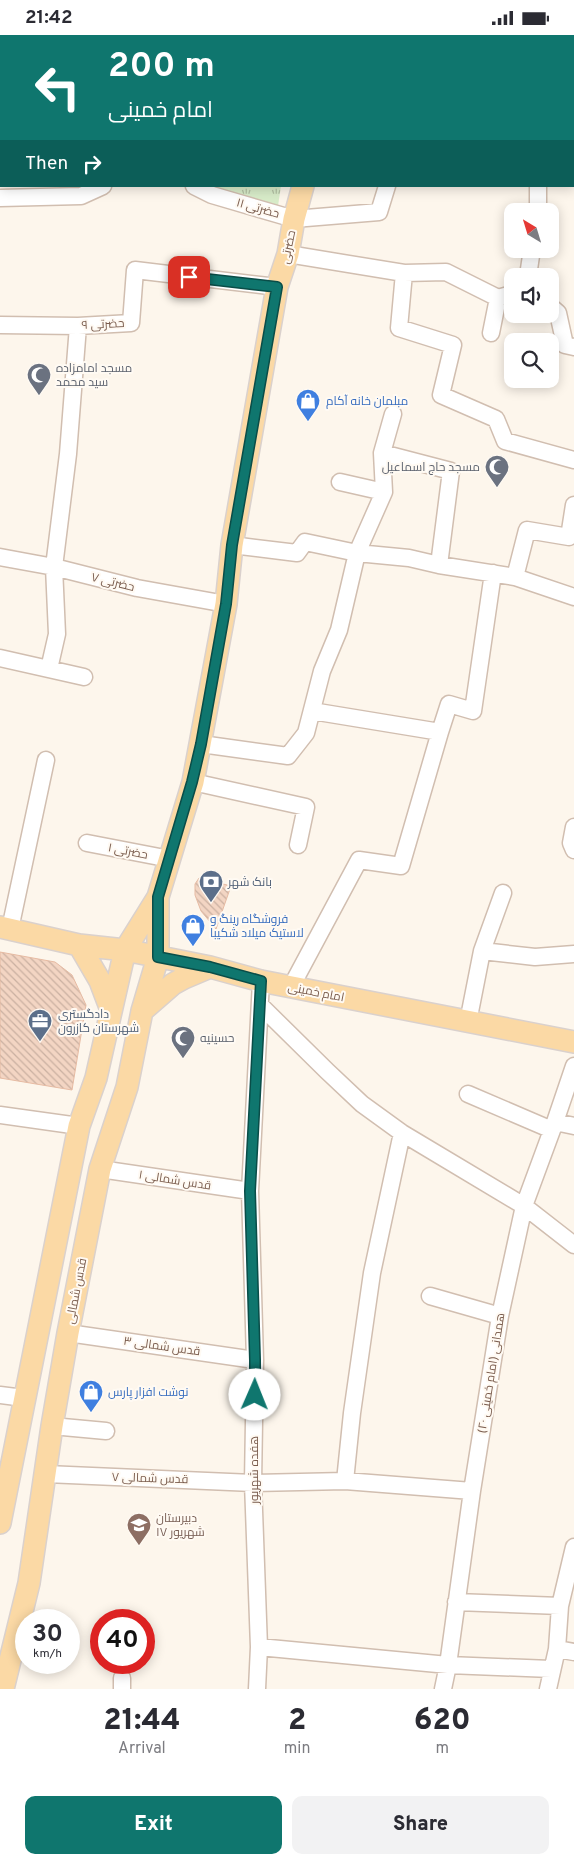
<!DOCTYPE html>
<meta charset="utf-8">
<style>
:root{--surface:#fff;--page:#f2f2f3;--text:#2b2b33;--muted:#7c7c81;--accent:#0f766e}
body{margin:0;font-family:Overpass,Cairo,sans-serif;background:var(--page);color:var(--text);height:100vh;display:flex;flex-direction:column;font-size:19px;white-space:nowrap}
*{box-sizing:border-box;margin:0}
p{font-size:16px;color:var(--muted)}
.icon{flex:none;width:28px;height:28px;fill:none;stroke:currentColor;stroke-width:2;stroke-linecap:round;stroke-linejoin:round}
.map{position:relative;height:1654px;overflow:hidden}
.drawer{display:flex;flex-direction:column;background:var(--surface);flex:1}
.drawer>*{flex:none}
.top-card{position:absolute;left:0px;top:0px;width:575px;height:152px;box-shadow:0 2px 12px #0003;background:#0f766e;color:#fff;overflow:hidden}
.needle{width:32px;rotate:322deg}
.fabs{position:absolute;left:504px;top:168px;display:grid;gap:10px}
.fabs a{display:grid;place-items:center;width:55px;height:55px;border-radius:10px;background:var(--surface);box-shadow:0 2px 12px #0003;font-size:25px}
.speed{position:absolute;left:15px;top:1574px;display:flex;gap:10px;font-size:25px;font-weight:700;text-align:center}
.speed>*{display:grid;place-content:center;width:65px;height:65px;border-radius:50%;background:var(--surface);box-shadow:0 2px 12px #0003;line-height:1}
.speed small{font-size:12px;font-weight:400}
.speed .limit{border:8px solid #d22;background:#fff;color:#111}
.pin{position:absolute;display:grid;place-items:center;width:42px;height:42px;color:#fff;margin:-21px;border-radius:10px;box-shadow:0 2px 8px #0006}
.me{position:absolute;width:55px;margin:-28px;rotate:1deg;stroke-linejoin:round;filter:drop-shadow(0 0 4px #0008)}
.turn{display:flex;align-items:center;gap:18px;height:105px;padding:0 25px;font-size:22px}
.turn .icon{width:65px;height:65px;stroke-width:2.5}
.turn b{display:block;font-size:35px;line-height:42px}
.then{display:flex;align-items:center;height:48px;padding:0 25px;background:#0003;gap:10px;font-size:19px}
.eta{display:flex;justify-content:space-evenly;align-items:center;height:85px;text-align:center}
.eta b{font-size:30px;font-weight:800;line-height:35px}
.cta{display:flex;gap:10px;margin-top:auto;padding:10px 25px}
.cta a{flex:1;height:58px;border-radius:10px;background:var(--accent);color:#fff;font-size:20px;font-weight:800;line-height:58px;text-align:center}
.cta a+a{background:var(--page);color:var(--text)}
.status{display:flex;justify-content:space-between;align-items:center;height:35px;padding:0 25px;background:var(--surface);direction:ltr}
.status svg{height:14px;fill:currentColor}
.map>svg:first-child{display:block}
.park{fill:url(#park-tufts)}
.building{fill:url(#building-back-hatch);stroke:#e6bba3}
.lines{fill:none;stroke-linecap:round;stroke-linejoin:round}
.minor-casing{stroke:#d1beb0;stroke-width:19}
.major-casing{stroke:#dad1cd;stroke-width:24}
.minor{stroke:#fff;stroke-width:16}
.major{stroke:#fbd9a5;stroke-width:21}
.route-casing{stroke:#0a4d48;stroke-width:12}
.route{stroke:#0f766e;stroke-width:9}
.labels{text-anchor:middle;stroke-width:4;stroke-linejoin:round;paint-order:stroke}
.street-label{font-size:12px;fill:#7a5c4d;stroke:#fffaf3}
.worship-label{font-size:12px;fill:#5b616d;stroke:#fffaf3;text-anchor:start}
.shop-label{font-size:12px;fill:#366cbe;stroke:#fffaf3;text-anchor:start}
.service-label{font-size:12px;fill:#4e5e75;stroke:#fffaf3;text-anchor:start}
.education-label{font-size:12px;fill:#785e54;stroke:#fffaf3;text-anchor:start}
</style>
<div class="status"><b>21:42</b><svg viewBox="0 0 49 12"><path d="M0 12V9h3v3zM5 12V6h3v6zM10 12V3h3v9zM15 12V0h3v12zM26 1h20v11H26zM47 4h2v5h-2z"/></svg></div>
<div class="map">
<svg width="574" height="1654" viewBox="0 0 574 1654">
<defs>
<pattern id="park-tufts" width="24" height="20" patternUnits="userSpaceOnUse" patternTransform="scale(1.25)"><rect width="24" height="20" fill="#d8ecc9"/><path d="M3 7l-1-3M5 7V3M7 7l1-3M15 17l-1-3M17 17v-4M19 17l1-3" fill="none" stroke="#b4c2a5"/></pattern>
<pattern id="building-back-hatch" width="6" height="6" patternUnits="userSpaceOnUse" patternTransform="scale(1.25)"><rect width="6" height="6" fill="#f3d5c3"/><path d="M-1 5l2 2M0 0l6 6M5-1l2 2" fill="none" stroke="#cab0a1"/></pattern>
</defs>
<rect width="100%" height="100%" fill="#fdf6ec"/>
<path class="park" d="M218,151H281L278,171L217,154Z"/>
<path class="building" d="M199,843L231,851L216,894L201,876L195,860V849Z
M0,917L55,927L72,940L86,970L72,1055L0,1043Z"/>
<g class="lines">
<defs>
<path id="minor" d="M540,0L551,1
M0,27L1,37
M0,60L1,53
M194,151L212,160L294,184L379,177L387,151
M0,163L81,161L103,151
M538,176V151
M288,219L404,238L446,237L498,263L512,259
M404,238L399,293L453,310L441,360L496,384L505,406L574,425
M528,241L532,214
M550,271L558,278L565,310L574,312
M0,290L78,291L131,288L135,235L277,252
M491,298L498,263
M382,418L451,436L439,530
M340,447L384,457
M232,510L297,518L305,507L357,518L409,523L439,530L515,542L574,562
M0,522L54,532L137,553L226,569
M515,542L527,495L569,502L574,470
M0,623L84,642
M49,634L57,599L54,532L68,419L78,291
M312,676L440,697
M201,709L288,721L306,698L322,636L339,595L357,518L384,457L382,418L393,379
M193,747L306,772L298,810
M574,792L571,808L574,815
M87,808L170,824
M10,894L46,725
M482,916L535,922L574,919
M291,952L359,825L401,831L440,697L449,669L473,676L493,538
M260,970L327,1036L362,1069L402,1098L524,1171L574,1210
M468,987L482,916L503,858
M468,1059L552,1095
M0,1080L79,1091
M555,1087L574,1091
M100,1134L250,1156
M430,1261L500,1281
M68,1298L255,1325
M0,1360L24,1363
M52,1391L106,1396
M46,1439L253,1448L345,1446L472,1456
M345,1446L352,1378L372,1238L402,1098
M456,1567L560,1571
M259,1612L448,1630L551,1634
M557,1614L574,1617
M122,1654V1643
M257,1654L259,1612L253,1448L255,1325L250,1156L261,946
M443,1654L448,1630L472,1456L500,1281L524,1171L555,1087L574,1031
M548,1654L557,1614L560,1571L574,1512"/>
<path id="major" d="M232,0L237,1
M305,1L306,0
M370,1V0
M0,892L79,910L125,915L210,932L261,946L574,1007
M79,910L100,946L111,975
M142,976L173,949L184,943L210,932
M0,1488L79,1091L96,1043L125,915L158,862L193,747L226,569L232,510L277,252L288,219L294,184L303,151
M3,1654L29,1548L52,1391L68,1298L100,1134L127,1052L142,976L158,922V862"/>
</defs>
<use href="#minor" class="minor-casing"/>
<use href="#major" class="major-casing"/>
<use href="#minor" class="minor"/>
<use href="#major" class="major"/>
</g>
<g class="lines">
<defs>
<path id="route" d="M189,242L277,252L232,510L226,569L201,709L192,747L158,862V922L210,932L261,946L250,1156L255,1325V1360"/>
</defs>
<use href="#route" class="route-casing"/>
<use href="#route" class="route"/>
</g>
<defs>
<symbol id="mosque-pin" viewBox="-11 -11 22 30"><path d="M0 17L-7.5 6A9.5 9.5 0 1 1 7.5 6Z" fill="#6b7280" stroke="#fffaf3"/><path d="M3.5-4.9A6 6 0 1 0 3.5 4.9A5 5 0 1 1 3.5-4.9Z" fill="#fff"/></symbol>
<symbol id="shop-pin" viewBox="-11 -11 22 30"><path d="M0 17L-7.5 6A9.5 9.5 0 1 1 7.5 6Z" fill="#3f7fe0" stroke="#fffaf3"/><path d="M-5-2.5h2.3a2.7 3.5 0 0 1 5.4 0H5L5.5 6h-11ZM-1.5-2.5h3a1.5 2.3 0 0 0-3 0Z" fill="#fff"/></symbol>
<symbol id="bank-pin" viewBox="-11 -11 22 30"><path d="M0 17L-7.5 6A9.5 9.5 0 1 1 7.5 6Z" fill="#5c6f8a" stroke="#fffaf3"/><path d="M-6-4H6V4H-6ZM0-2.3a2.3 2.3 0 1 0 0 4.6a2.3 2.3 0 1 0 0-4.6Z" fill="#fff"/></symbol>
<symbol id="office-pin" viewBox="-11 -11 22 30"><path d="M0 17L-7.5 6A9.5 9.5 0 1 1 7.5 6Z" fill="#5c6f8a" stroke="#fffaf3"/><path d="M-6-3h4V-5.5h4V-3h4V5H-6ZM-1-4.5V-3h2v-1.5ZM-6 0V1H6V0Z" fill="#fff"/></symbol>
<symbol id="school-pin" viewBox="-11 -11 22 30"><path d="M0 17L-7.5 6A9.5 9.5 0 1 1 7.5 6Z" fill="#8d6e63" stroke="#fffaf3"/><path d="M0-5L7-2L0 1L-7-2ZM-4 1L0 2.5L4 1V4Q0 6-4 4Z" fill="#fff"/></symbol>
</defs>
<g fill-rule="evenodd">
<use href="#mosque-pin" x="25" y="326" width="28" height="38"/>
<use href="#shop-pin" x="294" y="352" width="28" height="38"/>
<use href="#mosque-pin" x="483" y="418" width="28" height="38"/>
<use href="#bank-pin" x="197" y="833" width="28" height="38"/>
<use href="#shop-pin" x="179" y="877" width="28" height="38"/>
<use href="#office-pin" x="26" y="972" width="28" height="38"/>
<use href="#mosque-pin" x="169" y="989" width="28" height="38"/>
<use href="#shop-pin" x="77" y="1343" width="28" height="38"/>
<use href="#school-pin" x="125" y="1476" width="28" height="38"/>
</g>
<g class="labels">
<g class="street-label">
<text transform="translate(258 173) rotate(16)" y="4">حضرتی ۱۱</text>
<text transform="translate(288 212) rotate(-78)" y="4">حضرتی</text>
<text transform="translate(103 289) rotate(-3)" y="4">حضرتی ۹</text>
<text transform="translate(113 547) rotate(14)" y="4">حضرتی ۷</text>
<text transform="translate(128 816) rotate(11)" y="4">حضرتی ۱</text>
<text transform="translate(316 957) rotate(11)" y="4">امام خمینی</text>
<text transform="translate(175 1145) rotate(9)" y="4">قدس شمالی ۱</text>
<text transform="translate(76 1256) rotate(-79)" y="4">قدس شمالی</text>
<text transform="translate(162 1311) rotate(8)" y="4">۳ قدس شمالی</text>
<text transform="translate(491 1338) rotate(-81)" y="4">همدانی (امام خمینی ۲۰)</text>
<text transform="translate(254 1435) rotate(-90)" y="4">هفده شهریور</text>
<text transform="translate(150 1443) rotate(2)" y="4">۷ قدس شمالی</text>
</g>
<g class="worship-label">
<text x="56" y="337">مسجد امامزاده<tspan x="56" dy="14">سید محمد</tspan></text>
<text x="480" y="436" text-anchor="end">مسجد حاج اسماعیل</text>
<text x="200" y="1007">حسینیه</text>
</g>
<g class="shop-label">
<text x="326" y="370">مبلمان خانه آکام</text>
<text x="210" y="888">فروشگاه رینگ و<tspan x="210" dy="14">لاستیک میلاد شکیبا</tspan></text>
<text x="108" y="1361">نوشت افزار پارس</text>
</g>
<g class="service-label">
<text x="228" y="851">بانک شهر</text>
<text x="58" y="983">دادگستری<tspan x="58" dy="14">شهرستان کازرون</tspan></text>
</g>
<g class="education-label">
<text x="156" y="1487">دبیرستان<tspan x="156" dy="14">۱۷ شهریور</tspan></text>
</g>
</g>
</svg>
<div class="fabs">
<a><svg class="needle" viewBox="-14 -14 28 28"><path d="M0-13l5 13h-10z" fill="#e53935"/><path d="M0 13l5-13h-10z" fill="#7c7c81"/></svg></a>
<a><svg class="icon" aria-label="sound" viewBox="0 0 24 24"><path d="M4 9h4l5-4v14l-5-4H4zM17 9q2 3 0 6"/></svg></a>
<a><svg class="icon" aria-label="search" viewBox="0 0 24 24"><circle cx="10" cy="10" r="6"/><path d="M15 15l6 6"/></svg></a>
</div>
<div class="speed"><div>30<small>km/h</small></div><div class="limit">40</div></div>
<div class="pin" style="left:189px;top:242px;background:#d93025"><svg class="icon" aria-label="arrive" viewBox="0 0 24 24"><path d="M6 21V4h12l-3 4 3 4H6"/></svg></div>
<svg class="me" style="left:255px;top:1360px" viewBox="-20 -20 40 40"><circle r="19" fill="#fff"/><path d="M0-13L10 11 0 6-10 11z" fill="#0f766e"/></svg>
<div class="top-card">
<div class="turn"><svg class="icon" aria-label="left" viewBox="0 0 24 24"><path d="M17 20v-9H6M10 6l-5 5 5 5"/></svg><div><b>200 m</b>امام خمینی</div></div>
<div class="then">Then<svg class="icon" aria-label="right" viewBox="0 0 24 24"><path d="M7 20v-9h11M14 6l5 5-5 5"/></svg></div>
</div>
</div>
<section class="drawer">
<div class="eta">
<div><b>21:44</b><p>Arrival</p></div>
<div><b>2</b><p>min</p></div>
<div><b>620</b><p>m</p></div>
</div>
<div class="cta"><a>Exit</a><a>Share</a></div>
</section>
